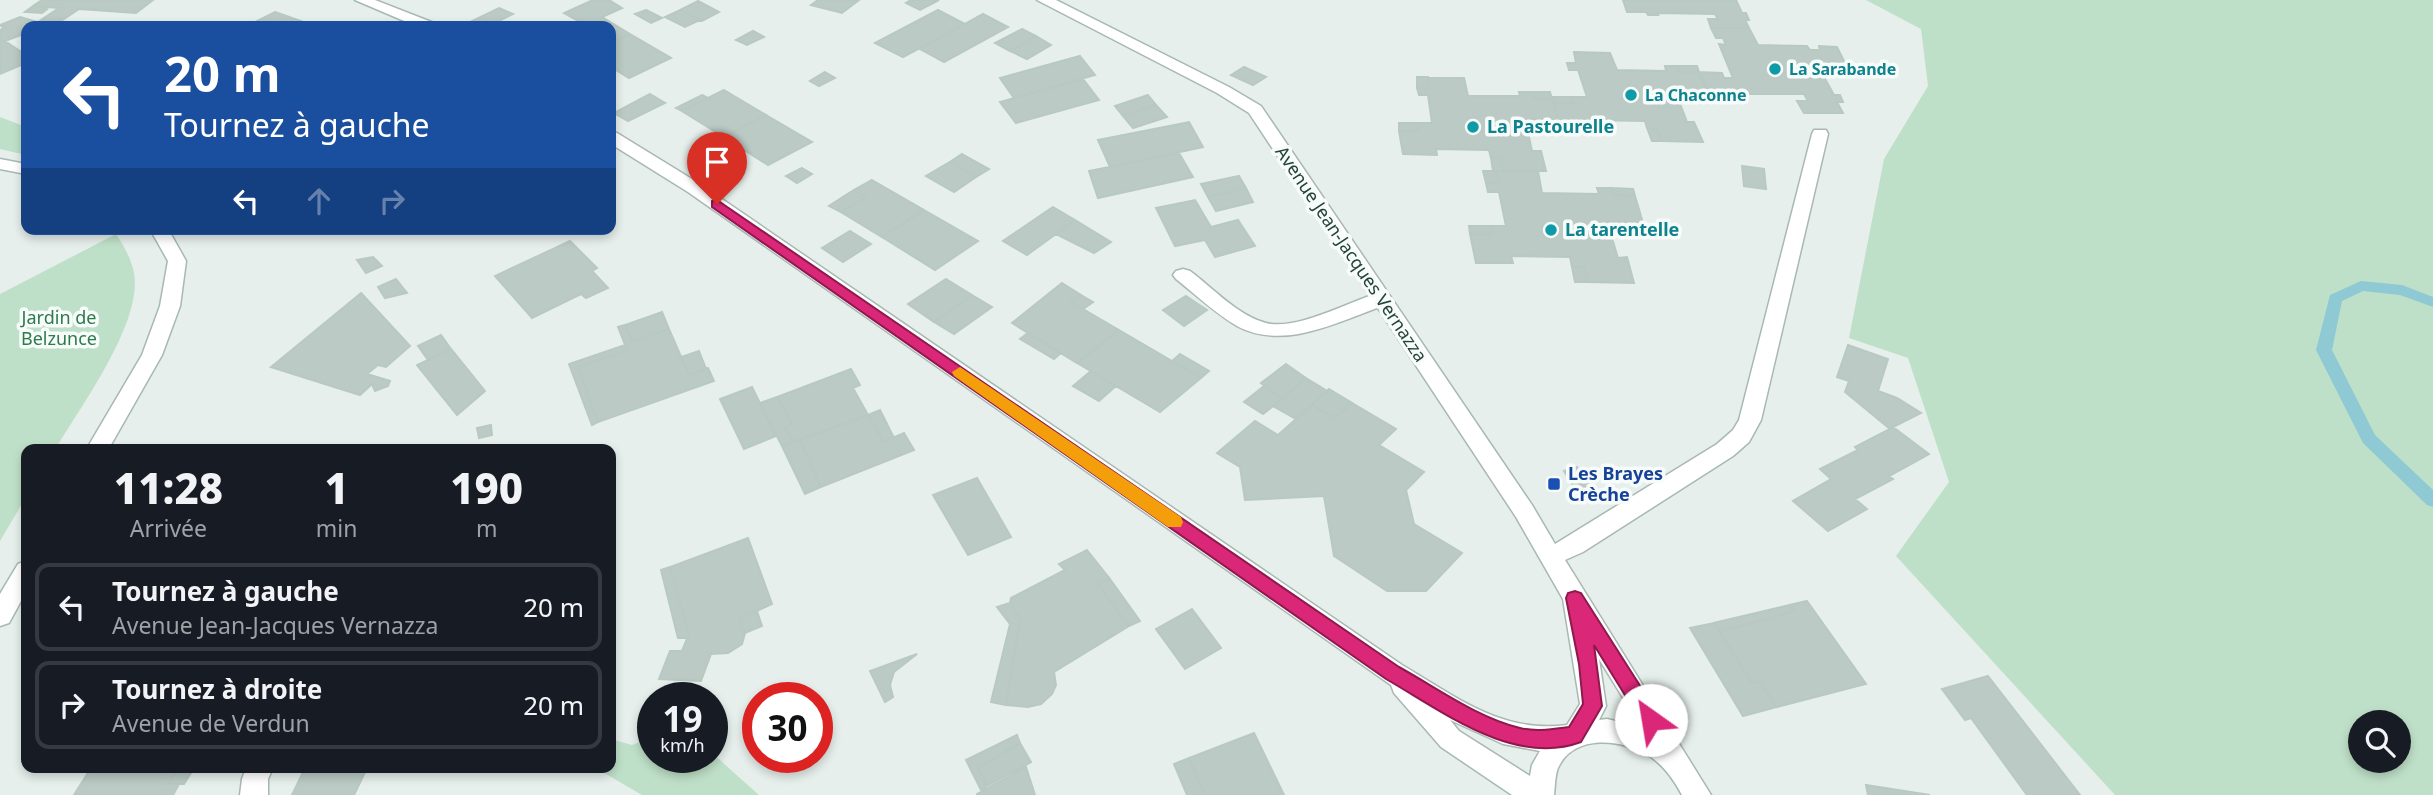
<!DOCTYPE html>
<html lang="fr">
<meta charset="utf-8">
<style>
:root{--surface:#171b24;--page:#242831;--text:#f1f3f6;--muted:#9ea1a6;--line:#363941}
body{margin:0;font-family:"Noto Sans",sans-serif;background:var(--page);color:var(--text);height:100vh;display:flex;flex-direction:column;font-size:26px;white-space:nowrap}
*{box-sizing:border-box;margin:0}
p{font-size:23px;color:var(--muted)}
.icon{flex:none;width:38px;height:38px;fill:none;stroke:currentColor;stroke-width:2;stroke-linecap:round;stroke-linejoin:round}
.map{position:relative;flex:1;overflow:hidden}
.side{position:absolute;left:21px;top:444px;width:595px;height:329px;display:flex;flex-direction:column;background:var(--surface);border-radius:14px;box-shadow:0 4px 10px #0003}
.side>*{flex:none}
.top-card{position:absolute;left:21px;top:21px;width:595px;height:214px;border-radius:14px;box-shadow:0 4px 10px #0003;background:#1a4fa0;color:#fff;overflow:hidden}
.buttons{position:absolute;left:2348px;top:710px;display:grid;gap:14px}
.buttons a{display:grid;place-items:center;width:63px;height:63px;border-radius:50%;background:var(--surface);box-shadow:0 4px 10px #0003;font-size:35px}
.speed{position:absolute;left:637px;top:682px;display:flex;gap:14px;font-size:35px;font-weight:700;text-align:center}
.speed>*{display:grid;place-content:center;width:91px;height:91px;border-radius:50%;background:var(--surface);box-shadow:0 4px 10px #0003;line-height:1}
.speed small{font-size:18px;font-weight:400}
.speed .limit{border:10px solid #d22;background:#fff;color:#111}
.pin{position:absolute;display:grid;place-items:center;width:60px;height:60px;color:#fff;margin:-72px -30px;border-radius:50% 50% 50% 0;rotate:-45deg;box-shadow:0 0 7px #0007}
.pin .icon{rotate:45deg}
.me{position:absolute;width:77px;margin:-38px;rotate:328deg;stroke-linejoin:round;filter:drop-shadow(0 0 5px #0008)}
.turn{display:flex;align-items:center;gap:24px;height:147px;padding:0 28px;font-size:32px}
.turn .icon{width:91px;height:91px;stroke-width:2.5}
.turn b{display:block;font-size:49px;line-height:60px}
.lanes{display:flex;align-items:center;height:66px;padding:0 28px;background:#0003;justify-content:center;gap:35px;direction:ltr}
.lanes .off{opacity:.35}
.eta{display:flex;justify-content:space-evenly;align-items:center;height:119px;text-align:center}
.eta b{font-size:42px;font-weight:800;line-height:49px}
ul{padding:0;list-style:none}
li{display:flex;align-items:center;gap:21px;height:88px;margin:0 14px 10px;padding:0 14px;border:4px solid var(--line);border-radius:14px}
li div{flex:1}
li b{display:block;font-size:26px}
li em{font-style:normal}
.map>svg:first-child{display:block}
.green{fill:#bfe0c8;fill-rule:evenodd}
.lines{fill:none;stroke-linecap:round;stroke-linejoin:round}
.stream{fill:#8ec9d4;fill-rule:evenodd}
.building{fill:#bbcac4;stroke:#b8c9c2;stroke-width:2}
.service-casing{stroke:#a8b8b2;stroke-width:3}
.minor-casing{stroke:#a8b8b2;stroke-width:3}
.service{fill:#fff;fill-rule:evenodd}
.minor{fill:#fff;fill-rule:evenodd}
.route{fill:#db2777;stroke:#8e194d;stroke-width:2}
.slow{fill:#f59e0b}
.culture-dot{fill:#0f9aa8;stroke:#f7fbf9;stroke-width:2.5}
.transit-dot{fill:#1a4fb4;stroke:#f7fbf9;stroke-width:2.5}
.labels{text-anchor:middle;stroke-width:7;stroke-linejoin:round;paint-order:stroke}
.far-culture-label{font-size:16px;font-weight:bold;fill:#0d838f;stroke:#f7fbf9;text-anchor:start}
.culture-label{font-size:18px;font-weight:bold;fill:#0d838f;stroke:#f7fbf9;text-anchor:start}
.street-label{font-size:18px;fill:#24423a;stroke:#f7fbf9}
.park-label{font-size:18px;fill:#2d7a4b;stroke:#f7fbf9}
.transit-label{font-size:18px;font-weight:bold;fill:#164399;stroke:#f7fbf9;text-anchor:start}
</style>
<div class="map">
<svg width="2433" height="795" viewBox="0 0 2433 795">
<rect width="100%" height="100%" fill="#e6efeb"/>
<path class="green" d="M1866,0H2433V795H2115L1896,556L1949,482L1908,358L1849,338L1884,159L1928,86L1921,29ZM2361,723H2399V761H2361Z
M0,117L26,127V155L0,149Z
M116,234C124,246 131,258 134,273C143,323 80,407 55,450H26V497L0,541V294Z
M653,737V758H712V753L759,795H642L599,770L590,768H611V739L632,745Z"/>
<g class="lines">
<path class="stream" d="M2361,281L2402,285L2433,297V307L2400,295L2363,291L2342,301L2332,350L2375,435L2433,490V507L2427,505L2363,443L2316,350L2330,295Z"/>
</g>
<path class="building" d="M42,0H153L136,13L79,9L61,21L41,20L59,8L33,6Z
M593,0H609L622,8L602,17L630,34L611,42V26H580L584,24L564,13Z
M818,0H859L842,13L811,5Z
M911,0H939L920,10L906,3Z
M1623,0H1736L1742,13H1746L1749,20H1745L1749,28H1711L1708,19H1718L1715,14L1657,13L1658,15H1648L1646,12H1627Z
M698,1L719,12L702,21L680,10Z
M33,6L50,7L42,13L25,12Z
M499,8L513,14L489,26H474L468,23Z
M646,10L662,18L651,23L635,14Z
M680,10L700,20L685,27L665,17Z
M938,10L965,24L903,57L875,43Z
M275,12L309,24L305,26H247Z
M983,14L1008,27L944,62L920,49Z
M20,17L47,25L26,26V33L5,41L26,55V63L0,74V30L4,28L0,25Z
M1711,28H1749L1758,45L1807,46L1810,50H1820L1819,46L1837,47L1847,67L1818,66L1834,95H1840L1843,102H1837L1843,113H1804L1797,101H1808L1804,94H1740L1738,89H1729L1731,94H1709L1699,72L1722,73L1724,78H1733L1719,44L1726,45L1723,38H1716Z
M1022,29L1036,36L1010,51L995,43Z
M753,31L764,37L747,45L736,40Z
M630,34L671,58L629,78L611,67V42Z
M1036,36L1051,45L1027,59L1010,51Z
M1574,52L1610,53L1617,70L1666,71L1665,66H1678L1679,72H1699L1709,94L1676,93L1687,122H1694L1703,142L1662,141L1657,129L1647,128L1645,121L1593,120L1594,126H1560L1553,103H1573L1571,97H1587L1578,70H1569L1567,63H1576Z
M1080,56L1095,75L1014,98L1000,78Z
M1678,66H1697L1699,72H1679Z
M1244,67L1266,77L1253,85L1231,75Z
M825,72L835,78L819,86L810,81Z
M1417,77H1428L1429,88H1417Z
M1428,77L1464,78L1468,96H1520L1519,92H1532L1534,99H1552L1558,120L1525,119L1532,151H1541L1546,171H1504L1501,158H1491L1489,150L1436,149L1437,155L1403,154L1399,131H1419L1418,123H1432L1428,95H1419L1417,88H1429Z
M1083,79L1099,100L1016,123L1000,102Z
M724,90L766,115L724,137L682,111Z
M1532,92H1550L1552,99H1534Z
M650,94L665,103L628,121L614,113Z
M702,95L708,98L682,111L676,108Z
M1148,95L1156,105L1123,116L1115,106Z
M1552,97H1571L1573,103H1553Z
M1156,105L1167,117L1133,128L1123,116Z
M766,115L812,142L768,165L724,137Z
M1189,122L1203,147L1110,167L1098,140Z
M1399,123H1418L1419,131H1399Z
M1647,128L1657,129L1662,141H1652Z
M1179,153L1193,177L1098,198L1089,171Z
M962,154L989,169L976,177L950,162Z
M1491,158H1501L1504,171H1493Z
M950,162L976,177L954,192L926,176Z
M1742,166L1764,169L1766,189L1744,186Z
M802,168L812,174L797,183L786,176Z
M1483,171H1496L1499,183H1486Z
M1496,171H1538L1542,193L1599,194L1597,188H1612L1614,195L1635,196L1643,223L1607,222L1618,258L1627,257L1634,283L1587,282L1584,267H1572L1570,257L1511,256L1513,263H1476L1470,234L1492,235L1491,226H1506L1499,192H1488L1486,183H1499Z
M1239,176L1246,188L1208,197L1201,184Z
M872,180L924,210L882,237L841,212L866,197L854,190Z
M1246,188L1253,202L1216,211L1208,197Z
M1612,188L1633,189L1635,196L1614,195Z
M854,190L866,197L841,212L829,206Z
M1195,200L1211,227L1238,220L1255,246L1215,257L1205,240L1175,246L1156,208Z
M1053,207L1075,220L1027,255L1003,241Z
M924,210L978,241L935,270L882,237Z
M1075,220L1111,242L1094,253L1056,234Z
M1469,226H1491L1492,235L1470,234Z
M850,231L871,244L843,262L822,248Z
M570,241L597,268L592,271L608,288L586,298L581,294L532,318L495,276Z
M373,257L382,266L366,273L357,260Z
M1572,267H1584L1587,282H1575Z
M396,279L407,293L385,298L378,287Z
M946,279L972,295L934,322L908,304Z
M1062,283L1081,295L1071,302L1119,330L1077,363L1012,323Z
M361,293L410,346L386,367L378,365L367,374L390,381L388,386L375,391L372,384L360,395L271,367Z
M972,295L992,307L954,334L934,322Z
M1081,295L1093,302L1083,309L1071,302Z
M1186,296L1207,310L1184,326L1163,310Z
M662,312L669,329L632,341L625,325Z
M625,325L632,341L669,329L689,375L708,368L714,381L598,422L578,367L627,350L618,327Z
M1119,330L1172,361L1201,378L1160,412L1077,363Z
M1028,333L1061,353L1054,359L1020,339Z
M441,335L451,349L428,360L418,346Z
M625,345L627,350L578,367L598,422L592,425L569,364Z
M1848,345L1888,359L1878,391L1897,398L1921,413L1893,427L1929,454L1889,476L1893,479L1855,499L1867,509L1828,531L1793,501L1831,479L1820,469L1858,450L1855,447L1890,429L1845,392L1849,381L1837,377Z
M451,349L485,391L457,415L417,365Z
M699,351L706,369L689,375L681,357Z
M1180,354L1209,371L1201,378L1172,361Z
M1286,364L1306,378L1282,399L1261,383Z
M851,369L860,385L853,388L868,415L793,442L785,427L792,424L777,397Z
M1091,371L1116,386L1099,401L1073,386Z
M1306,378L1327,391L1296,419L1273,406Z
M1264,386L1282,399L1263,414L1244,402Z
M752,387L776,436L744,449L720,399Z
M1329,389L1352,403L1334,418L1312,405Z
M777,397L792,424L785,427L793,442L782,446L760,403Z
M1352,403L1396,429L1379,445L1424,472L1406,490L1414,524L1462,553L1426,591H1387L1334,556L1324,496L1245,500L1240,467L1217,453L1255,421L1278,435L1312,405L1334,418Z
M880,410L894,438L883,442L868,415Z
M868,415L883,442L904,433L914,450L821,487L800,440Z
M491,425L492,435L479,438L477,428Z
M800,440L821,487L805,494L782,446Z
M1577,467L1593,490L1579,495L1564,471Z
M977,478L1011,537L968,555L933,495Z
M748,538L772,604L739,619L745,633L742,644L728,653L711,654L701,681L659,679L670,651H682L689,634L670,567Z
M1087,550L1110,579L1098,584L1129,626L1054,672L1056,685L1052,694L1041,704L1028,707L1006,705L1020,619L1010,603L1011,598L1065,570L1059,564Z
M670,567L689,634L688,638H678L661,570Z
M1110,579L1140,621L1129,626L1098,584Z
M1807,601L1866,684L1777,707L1759,681L1752,683L1720,632L1794,611L1790,605Z
M1010,603L1020,619L1006,705L991,702L1010,624L997,607Z
M1790,605L1794,611L1720,632L1714,623Z
M1192,609L1221,648L1185,669L1156,629Z
M757,611L762,626L745,633L739,619Z
M1714,623L1752,683L1759,681L1777,707L1743,716L1690,628Z
M917,654L894,672L890,685L893,697L885,702L870,671Z
M1988,676L2080,795H2027L1971,718L1965,720L1942,689Z
M1254,733L1284,795H1205L1189,758Z
M1017,735L1020,743L978,768L987,786L981,790L966,760Z
M1020,743L1031,762L987,786L978,768Z
M1189,758L1205,795H1187L1174,764Z
M1026,767L1035,795H977V794Z
M91,768H178L168,784H179L173,795H74Z
M178,768H194L184,784H168Z
M305,768H367L354,795H292Z
M1866,785L1930,795H1868Z"/>
<g class="lines">
<defs>
<path id="service" d="M1183,269L1190,271C1213,288 1237,315 1266,323C1297,331 1350,301 1381,292L1388,294L1391,299L1388,304C1341,320 1285,352 1237,326C1215,313 1196,295 1176,279L1173,275L1176,271Z
M246,768H273L268,779V795H240L242,779Z"/>
<path id="minor" d="M355,0H375L434,23L437,26H416Z
M1037,0H1056L1229,87L1261,106L1532,505L1555,544L1717,444L1733,430L1739,420L1812,134L1814,130H1826L1828,134L1761,420L1749,442L1733,456L1583,552L1565,560L1711,795H1682C1674,780 1665,767 1651,757C1624,739 1574,733 1558,768C1555,775 1555,787 1554,795H1512L1441,747L1394,693L1391,685L688,192L611,144V132L617,133L700,184L1402,665C1455,696 1502,734 1567,725L1580,704L1563,599L1516,517L1249,113L1217,93ZM1599,659L1641,727L1607,719L1599,720L1606,706ZM1450,720L1503,744L1540,751L1532,765L1530,776L1459,731Z
M0,159L26,164V174L0,169Z
M150,229H168L186,261L180,306L162,355L108,450H86L142,355L160,306L168,261Z
M26,561V592L9,623L0,626V594L18,564Z"/>
</defs>
<use href="#service" class="service-casing"/>
<use href="#minor" class="minor-casing"/>
<use href="#service" class="service"/>
<use href="#minor" class="minor"/>
</g>
<path class="route" d="M717,200L1399,667C1437,688 1478,718 1520,728C1536,732 1553,729 1569,727L1583,704L1579,664L1566,598L1568,593L1575,591L1581,593L1658,714L1661,720L1658,726L1651,729L1644,726L1594,645L1602,706L1581,742C1514,767 1442,711 1386,679L712,207V201Z"/>
<path class="slow" d="M960,367L1181,517L1183,522L1181,527H1168L954,376L952,372Z"/>
<g class="culture-dot">
<circle cx="1775" cy="69" r="7"/>
<circle cx="1631" cy="95" r="7"/>
<circle cx="1473" cy="127" r="7"/>
<circle cx="1551" cy="230" r="7"/>
</g>
<rect class="transit-dot" x="1547" y="477" width="14" height="14" rx="3.5"/>
<g class="labels">
<g class="far-culture-label">
<text x="1789" y="75">La Sarabande</text>
<text x="1645" y="101">La Chaconne</text>
</g>
<g class="culture-label">
<text x="1487" y="133">La Pastourelle</text>
<text x="1565" y="236">La tarentelle</text>
</g>
<g class="street-label">
<text transform="translate(1351 254) rotate(56)" y="6">Avenue Jean-Jacques Vernazza</text>
</g>
<g class="park-label">
<text x="59" y="324">Jardin de<tspan x="59" dy="21">Belzunce</tspan></text>
</g>
<g class="transit-label">
<text x="1568" y="480">Les Brayes<tspan x="1568" dy="21">Crèche</tspan></text>
</g>
</g>
</svg>
<div class="buttons">
<a><svg class="icon" aria-label="search" viewBox="0 0 24 24"><circle cx="10" cy="10" r="6"/><path d="M15 15l6 6"/></svg></a>
</div>
<div class="speed"><div>19<small>km/h</small></div><div class="limit">30</div></div>
<div class="pin" style="left:717px;top:204px;background:#d93025"><svg class="icon" aria-label="arrive" viewBox="0 0 24 24"><path d="M6 21V4h12l-3 4 3 4H6"/></svg></div>
<svg class="me" style="left:1651px;top:720px" viewBox="-20 -20 40 40"><circle r="19" fill="#fff"/><path d="M0-13L10 11 0 6-10 11z" fill="#db2777"/></svg>
<div class="top-card">
<div class="turn"><svg class="icon" aria-label="left" viewBox="0 0 24 24"><path d="M17 20v-9H6M10 6l-5 5 5 5"/></svg><div><b>20 m</b>Tournez à gauche</div></div>
<div class="lanes"><svg class="icon" aria-label="left" viewBox="0 0 24 24"><path d="M17 20v-9H6M10 6l-5 5 5 5"/></svg><svg class="icon off" aria-label="ahead" viewBox="0 0 24 24"><path d="M12 20V5M6 11l6-6 6 6"/></svg><svg class="icon off" aria-label="right" viewBox="0 0 24 24"><path d="M7 20v-9h11M14 6l5 5-5 5"/></svg></div>
</div>
<section class="side">
<div class="eta">
<div><b>11:28</b><p>Arrivée</p></div>
<div><b>1</b><p>min</p></div>
<div><b>190</b><p>m</p></div>
</div>
<ul>
<li><svg class="icon" aria-label="left" viewBox="0 0 24 24"><path d="M17 20v-9H6M10 6l-5 5 5 5"/></svg><div><b>Tournez à gauche</b><p>Avenue Jean-Jacques Vernazza</p></div><em>20 m</em></li>
<li><svg class="icon" aria-label="right" viewBox="0 0 24 24"><path d="M7 20v-9h11M14 6l5 5-5 5"/></svg><div><b>Tournez à droite</b><p>Avenue de Verdun</p></div><em>20 m</em></li>
</ul>
</section>
</div>
